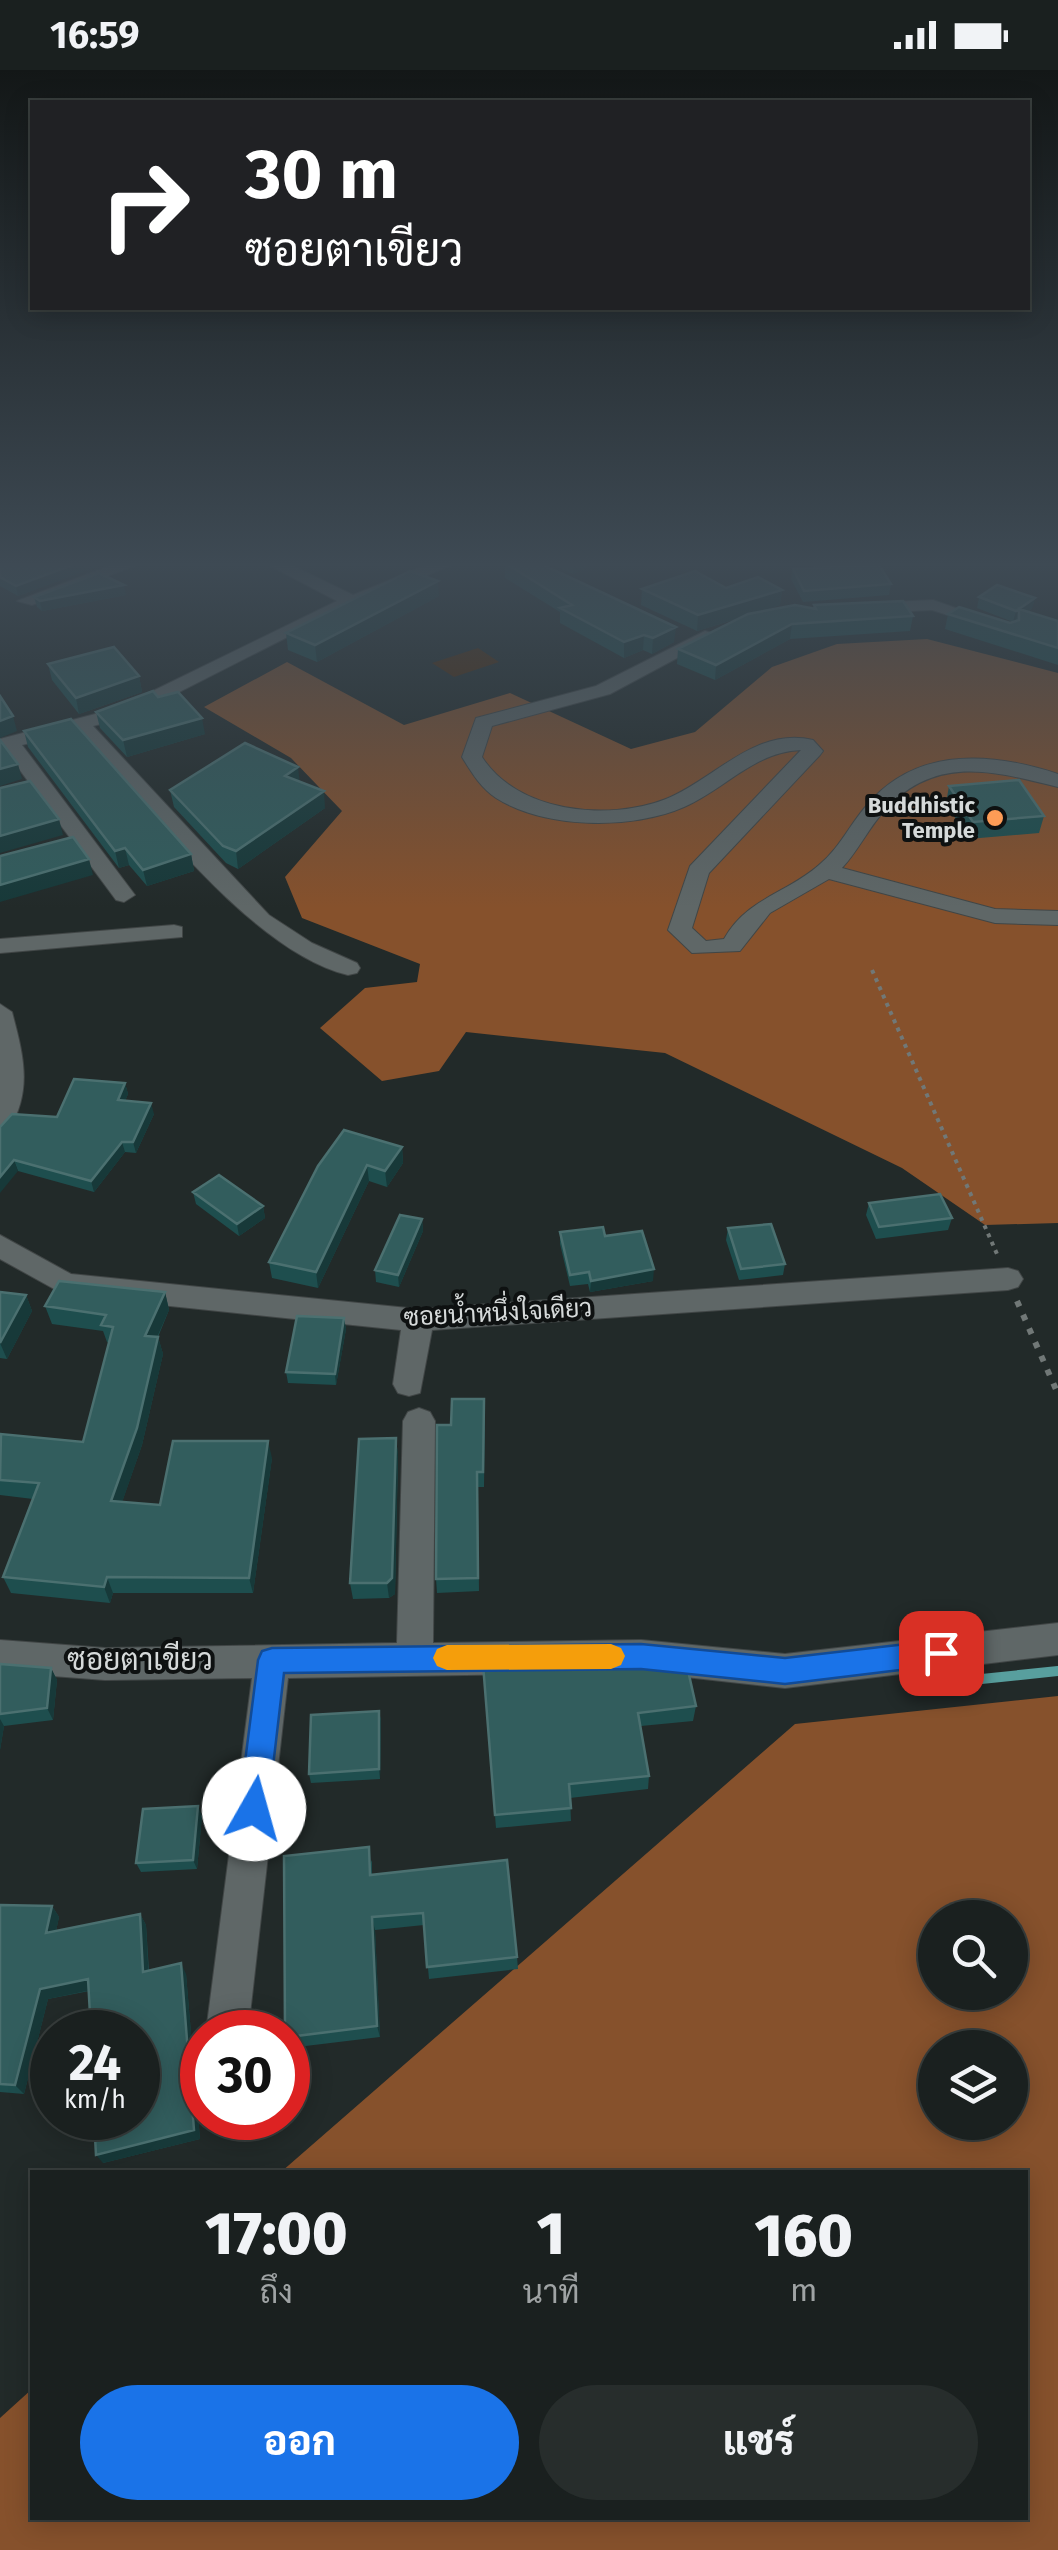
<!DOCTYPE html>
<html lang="th">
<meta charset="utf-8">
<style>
:root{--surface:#1a201f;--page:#272d2c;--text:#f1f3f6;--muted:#9fa3a4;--line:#383e3d;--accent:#1a73e8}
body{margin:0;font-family:"Fira Sans",Sarabun,sans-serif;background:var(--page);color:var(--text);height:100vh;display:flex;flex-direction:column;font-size:38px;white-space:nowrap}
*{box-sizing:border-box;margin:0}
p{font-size:32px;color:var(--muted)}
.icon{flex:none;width:55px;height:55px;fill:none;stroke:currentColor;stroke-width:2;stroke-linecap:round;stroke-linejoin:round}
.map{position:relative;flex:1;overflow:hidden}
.details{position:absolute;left:30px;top:2100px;width:998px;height:350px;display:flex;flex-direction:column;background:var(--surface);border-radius:0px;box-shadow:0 5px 25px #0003,0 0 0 2px var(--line)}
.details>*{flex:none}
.banner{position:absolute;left:30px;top:30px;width:1000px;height:210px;border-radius:0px;box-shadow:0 5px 25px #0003,0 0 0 2px var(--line);background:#202124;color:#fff;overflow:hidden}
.fabs{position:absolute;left:918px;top:1830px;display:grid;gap:20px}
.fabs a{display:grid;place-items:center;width:110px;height:110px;border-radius:50%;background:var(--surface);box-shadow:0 5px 25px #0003,0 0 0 2px var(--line);font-size:50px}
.speed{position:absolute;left:30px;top:1940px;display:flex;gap:20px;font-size:50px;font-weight:700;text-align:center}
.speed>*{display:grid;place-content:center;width:130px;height:130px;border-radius:50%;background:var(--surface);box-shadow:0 5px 25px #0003,0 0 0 2px var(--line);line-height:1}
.speed small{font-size:25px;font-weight:400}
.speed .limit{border:15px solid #d22;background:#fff;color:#111}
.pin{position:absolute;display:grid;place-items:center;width:85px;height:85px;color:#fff;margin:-42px;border-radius:20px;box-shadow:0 5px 15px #0006}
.me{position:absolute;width:110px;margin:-55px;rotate:7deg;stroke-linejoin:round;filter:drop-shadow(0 0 8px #0008)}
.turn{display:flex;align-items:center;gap:35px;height:210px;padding:0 50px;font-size:45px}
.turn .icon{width:130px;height:130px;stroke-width:2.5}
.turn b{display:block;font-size:70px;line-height:85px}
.eta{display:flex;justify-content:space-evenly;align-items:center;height:170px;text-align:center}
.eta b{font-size:60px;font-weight:800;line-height:70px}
.button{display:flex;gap:20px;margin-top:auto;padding:20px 50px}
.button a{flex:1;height:115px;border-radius:60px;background:var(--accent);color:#fff;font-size:40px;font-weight:800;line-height:115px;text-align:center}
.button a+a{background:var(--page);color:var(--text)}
.status{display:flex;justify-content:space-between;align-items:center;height:70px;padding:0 50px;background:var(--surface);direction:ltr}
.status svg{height:28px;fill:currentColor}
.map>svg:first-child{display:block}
.green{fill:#4f2603}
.forest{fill:#86512c;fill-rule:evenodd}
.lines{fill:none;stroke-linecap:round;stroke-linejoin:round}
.stream{stroke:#589f9e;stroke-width:10}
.minor-casing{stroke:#414646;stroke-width:2}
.path-far1{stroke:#717877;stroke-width:4;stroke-dasharray:4 5;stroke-linecap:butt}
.path{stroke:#717877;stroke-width:6;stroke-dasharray:6 9;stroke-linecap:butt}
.minor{fill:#5f6767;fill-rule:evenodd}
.wall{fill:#1e4e4e}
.shaded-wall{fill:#173939}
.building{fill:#325d5d;stroke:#4b7070;stroke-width:2.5}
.route{fill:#1a73e8;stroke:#114b97;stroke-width:2.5}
.slow{fill:#f59e0b}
.poi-dot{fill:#fd9c56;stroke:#0e1111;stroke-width:4}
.labels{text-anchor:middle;stroke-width:8;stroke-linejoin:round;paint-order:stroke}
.far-poi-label{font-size:22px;font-weight:bold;fill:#d6dada;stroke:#0e1111;text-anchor:end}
.street-label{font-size:25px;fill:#d6dada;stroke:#0e1111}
.near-street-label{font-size:30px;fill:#d6dada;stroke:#0e1111}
</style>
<div class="status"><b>16:59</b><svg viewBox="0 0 49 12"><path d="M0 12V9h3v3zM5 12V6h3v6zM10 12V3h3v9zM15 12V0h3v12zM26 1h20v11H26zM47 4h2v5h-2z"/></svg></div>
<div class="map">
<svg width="1058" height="2480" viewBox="0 0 1058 2480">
<rect width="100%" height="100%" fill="#222a29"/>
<path class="green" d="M478,578L499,592L454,607L432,593Z"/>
<path class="forest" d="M927,569L1058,603V1153L985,1155L902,1098L665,983L466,962L439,1001L382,1011L320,958L365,918L417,912L420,894L302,848L285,807L342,741L291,688L204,637L287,592L404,655L510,623L631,679L695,662L772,597L837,574Z
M1058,1626V2480H0V2348L32,2319V2448H1025V2102H281L795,1654ZM935,1848H1010V1922H935ZM935,1978H1010V2052H935Z"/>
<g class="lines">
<path class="stream" d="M933,1614L1058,1601"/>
<defs>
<path id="minor" d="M122,491H147L32,535L17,531Z
M261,491H283L353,525L437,491H461L317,552L132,646L93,656L269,845L312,873L357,893L360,898L357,903L348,905C250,881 144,736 76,661L22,675L135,825L124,832L116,830L5,680L0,681V669L118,638L337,531Z
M933,530L998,553L989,558L932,540L868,543L859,538L868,533Z
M705,561L720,565L610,624L492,656L482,687C517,742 607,752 666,729C714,710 755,656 813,670L823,681L820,685L709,803L692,858L706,871L724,869C747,828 786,824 819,795C839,779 850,754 867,735C917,676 991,682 1058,704V717C993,701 935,684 884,741C868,759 858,781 842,798L995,839L1058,841V855L995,853L829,809L770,843L740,881L692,883L668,860L690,796L801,680C754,682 725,719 684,737C632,760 545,759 496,728C480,717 472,703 462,687L476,648L596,616Z
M174,855L182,857V867L0,883V869Z
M0,934L12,942C23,984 33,1020 9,1059L0,1062Z
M0,1165L71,1204L418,1239L1008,1198L1018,1201L1023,1209L1018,1217L1008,1220L432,1260L420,1323L409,1326L398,1323L393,1314L401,1260L65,1225L0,1189Z
M419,1338L430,1342L435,1351L433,1573L641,1570L785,1584L1058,1553V1585L785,1618L641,1602L288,1608L248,1962H206L252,1608L105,1610L0,1602V1570L105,1578L397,1573L403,1351L408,1342Z"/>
</defs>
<use href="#minor" class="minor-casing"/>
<path class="path-far1" d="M872,900L997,1184"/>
<path class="path" d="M1017,1231L1058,1324"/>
<use href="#minor" class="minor"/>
</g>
<path class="wall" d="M0,491H111L18,526L0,516Z
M545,491H599L573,504Z
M505,493L674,572L652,584L643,580L624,588L560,553V542L505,508Z
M793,499L891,514L889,525L803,532L791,509Z
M726,518L782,520L780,535L756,543L813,539L814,535L913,546L910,561L790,569L715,610L677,594L678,579L743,547L697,561L641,535L642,519Z
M126,525L42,541L37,537L34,527Z
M439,526L317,592L288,580L286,563Z
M979,527L1035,528L1032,538L1028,542L1058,551V595L945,559L948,544L1010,553L1016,551V550L1013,552L977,538Z
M48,594L139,606L142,622L79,644L52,610Z
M158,627L205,664L127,687L100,658L96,642Z
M24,661L191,784L194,801L147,816L129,795L119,798L28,677Z
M300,712L325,738L238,799L226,793L174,737L170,720Z
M949,716L1044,746L1039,763L968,769L946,733Z
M125,1013L128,1024L125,1031L154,1044L136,1083L125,1082L94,1122L18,1101L0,1057L57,1047Z
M402,1077L403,1093L387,1117L369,1111L318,1218L272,1208L269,1192L318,1096Z
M193,1122L263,1136L265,1148L239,1166L196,1134Z
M869,1133L952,1148L948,1160L876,1169L866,1145Z
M422,1149L423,1161L399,1217L376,1212L375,1200Z
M728,1158L785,1194L783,1205L739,1210L726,1170Z
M560,1162L605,1166L653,1211L590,1222L588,1214L570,1216L560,1174Z
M0,1222L26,1225L32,1241L7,1289L0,1288Z
M165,1222L169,1240L158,1267L163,1284L142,1375L122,1432L160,1435L272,1388L253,1523H113L110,1533L11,1523L3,1507L33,1429L0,1425V1366L83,1372L109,1273L107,1272L103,1261L52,1254L45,1236Z
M344,1248L346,1259L336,1315L288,1313L286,1302Z
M485,1343L484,1417H478L479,1521L437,1523L436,1509L451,1355Z
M396,1368L398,1385L395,1524L389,1528L353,1529L350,1513Z
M0,1594L51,1598L57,1610L53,1650L4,1656L0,1680Z
M483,1594L696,1636L693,1651L641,1656L649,1706L648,1719L570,1728L571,1751L496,1758Z
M379,1641L381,1651L380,1709L311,1713L309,1704Z
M202,1746L197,1799L141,1802L136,1793Z
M372,1790V1805L517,1887L518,1899L429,1909L424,1855L375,1860L380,1967L289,1978L288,1973V1962Z
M0,1835L52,1836L59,1847L56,1861L140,1844L146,1855L149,1901L186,1904L200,2069L103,2093L89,1921L48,1929L24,2024L0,2022Z"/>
<path class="shaded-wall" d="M83,491H111L18,526L16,516Z
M578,491H599L573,504V493Z
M438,511L439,526L317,592L315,575Z
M124,515L126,525L42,541L40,531Z
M782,520L780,535L697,561L698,545Z
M1035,528L1032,538L1019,548V539L1016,550L1013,552L1016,541Z
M792,554L790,569L715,610L716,595Z
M676,557L674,572L652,584L653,568Z
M644,565L643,580L624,588V572Z
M139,606L142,622L79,644L76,628Z
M13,646L17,661L0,668V651Z
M202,648L205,664L127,687L123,670Z
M18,694L22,709L0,716V699Z
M298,697L300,714L285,706Z
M324,721L325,738L238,799L236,781Z
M59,749L63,765L0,783V766Z
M125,778L129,795L119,798L115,781Z
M191,784L194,801L147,816L143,800Z
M89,789L93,805L0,832V815Z
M125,1013L128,1024L121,1041L118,1030Z
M151,1033L154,1044L136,1083L133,1072Z
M122,1072L125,1082L94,1122L91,1111Z
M402,1077L403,1093L387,1117L385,1101Z
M14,1090L18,1101L0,1123V1107Z
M367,1095L369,1111L318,1218L316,1202Z
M263,1136L265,1148L239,1166L237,1154Z
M422,1149L423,1161L399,1217L398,1205Z
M654,1199L653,1211L590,1222L591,1211Z
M165,1222L169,1240L150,1283L145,1266Z
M26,1225L32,1241L7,1289L0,1273Z
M344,1248L346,1259L336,1315L335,1304Z
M158,1267L163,1284L142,1375L117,1447L111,1431Z
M396,1368L398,1385L395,1524L389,1528L387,1513Z
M268,1371L272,1388L253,1523L249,1508Z
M107,1507L113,1523L110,1533L104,1517Z
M51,1598L57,1610L53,1650L47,1638Z
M379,1641L381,1651L380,1709L379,1699Z
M0,1649L4,1656L0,1680Z
M198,1736L202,1746L197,1799L193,1790Z
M52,1836L59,1847L53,1875L46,1863Z
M140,1844L146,1855L149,1913L143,1902Z
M372,1847L375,1860L380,1967L377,1956Z
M181,1893L186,1904L200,2069L103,2093L96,2085Z
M88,1909L96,1919L48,1929L24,2024L15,2015L40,1919Z"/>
<path class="building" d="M0,491H83L16,516L0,507Z
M511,491H535L676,557L653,568L644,565L624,572L560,538L572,535L505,493Z
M879,495L891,514L804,521L793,499Z
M410,501L438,511L315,575L286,563Z
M695,501L726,518L758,507L782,520L698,545L642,519Z
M99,503L124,515L40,531L34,527Z
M997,515L1035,528L1016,541L979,527Z
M903,531L913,546L792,554L716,595L678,579L748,544L795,535L816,539L814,535Z
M959,537L1010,553L1019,550V539L1058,551V578L948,544Z
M114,577L139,606L76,628L48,594Z
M153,621L158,627L178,622L202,648L123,670L96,642Z
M0,626L13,646L0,651Z
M71,649L191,784L143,800L125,778L115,781L24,661Z
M0,670L18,694L0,699Z
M245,673L298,697L285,706L324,721L236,781L223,776L170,720Z
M1019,710L1044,746L973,752L949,716Z
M30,711L59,749L0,766V718Z
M73,767L89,789L0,815V786Z
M74,1009L125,1013L118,1030L151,1033L133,1072H122L91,1111L14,1090L0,1107V1057L12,1044L57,1047Z
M344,1060L402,1077L385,1101L367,1095L316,1202L269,1192L318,1096Z
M219,1105L263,1136L237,1154L193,1122Z
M940,1124L952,1148L879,1157L869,1133Z
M400,1145L422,1149L398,1205L375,1200Z
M771,1154L785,1194L741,1199L728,1158Z
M603,1157L605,1166L642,1161L654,1199L591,1211L589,1202L570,1205L560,1162Z
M59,1211L165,1222L145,1266L158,1267L137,1358L111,1431L160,1435L173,1371H268L249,1508L107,1507L104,1517L3,1507L39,1413L0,1410L1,1364L83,1372L113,1257L101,1255L106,1245L45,1236Z
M0,1222L26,1225L0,1273Z
M297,1246L344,1248L335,1304L286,1302Z
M452,1329H484L483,1402H477L478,1508L436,1509L437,1355H451Z
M396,1368L392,1508L387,1513H350L359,1369Z
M646,1591L687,1596L696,1636L638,1643L649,1706L569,1714L571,1738L495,1745L483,1594Z
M0,1594L51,1598L47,1638L0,1644Z
M379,1641V1699L309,1704L311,1645Z
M198,1736L193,1790L136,1793L143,1739Z
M369,1777L370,1805L507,1790L517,1887L427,1897L423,1843L372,1847L377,1956L288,1967V1962H285L284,1786Z
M0,1835L52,1836L46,1863L140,1844L143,1902L181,1893L194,2060L96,2085L94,2048H138V1962H91L88,1909L40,1919L15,2015L0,2014Z"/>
<linearGradient id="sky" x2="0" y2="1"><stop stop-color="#131717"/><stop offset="0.59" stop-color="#3e4a54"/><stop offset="1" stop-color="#3e4a54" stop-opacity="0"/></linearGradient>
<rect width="1058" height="838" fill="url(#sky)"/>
<path class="route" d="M941,1570L951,1574L955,1583L951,1591L941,1595L785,1614L641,1599L284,1603L268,1739L264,1749L254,1753L243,1749L239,1739L258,1590L262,1581L272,1578L641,1574L785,1588Z"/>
<path class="slow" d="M611,1574L621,1578L625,1586L621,1595L611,1599L447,1600L437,1596L433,1588L437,1579L447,1575Z"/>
<circle class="poi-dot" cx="995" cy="748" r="10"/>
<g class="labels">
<g class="far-poi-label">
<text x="975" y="743">Buddhistic<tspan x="975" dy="25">Temple</tspan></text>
</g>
<g class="street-label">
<text transform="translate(498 1242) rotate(-3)" y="9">ซอยน้ำหนึ่งใจเดียว</text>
</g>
<g class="near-street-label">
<text x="140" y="1600">ซอยตาเขียว</text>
</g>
</g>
</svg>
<div class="fabs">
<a><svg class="icon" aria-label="search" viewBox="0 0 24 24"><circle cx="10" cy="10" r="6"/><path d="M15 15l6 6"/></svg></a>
<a><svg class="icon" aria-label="layers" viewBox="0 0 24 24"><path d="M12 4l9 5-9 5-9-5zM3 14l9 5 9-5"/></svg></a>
</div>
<div class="speed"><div>24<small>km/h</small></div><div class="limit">30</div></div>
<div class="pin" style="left:941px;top:1583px;background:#d93025"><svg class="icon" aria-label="arrive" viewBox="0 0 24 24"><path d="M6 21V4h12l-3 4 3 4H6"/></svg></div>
<svg class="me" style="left:254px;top:1739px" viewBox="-20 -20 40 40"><circle r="19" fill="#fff"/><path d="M0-13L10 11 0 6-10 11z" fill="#1a73e8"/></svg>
<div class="banner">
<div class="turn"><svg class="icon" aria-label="right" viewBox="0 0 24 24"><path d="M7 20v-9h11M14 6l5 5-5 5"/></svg><div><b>30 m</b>ซอยตาเขียว</div></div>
</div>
<section class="details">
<div class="eta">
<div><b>17:00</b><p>ถึง</p></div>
<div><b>1</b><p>นาที</p></div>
<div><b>160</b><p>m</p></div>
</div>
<div class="button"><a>ออก</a><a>แชร์</a></div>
</section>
</div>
